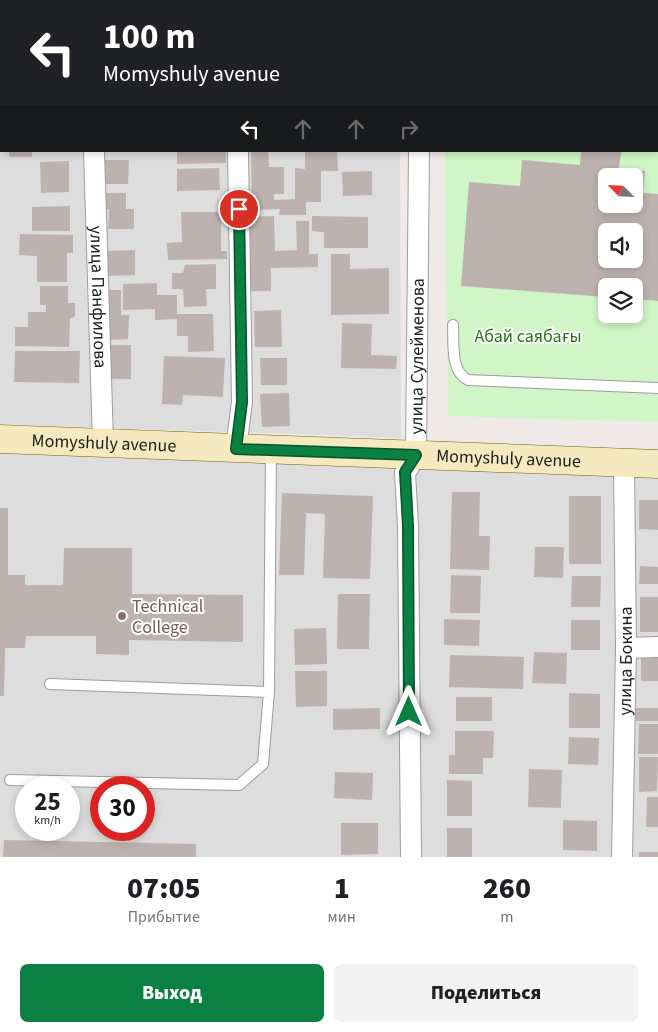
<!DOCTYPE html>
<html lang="ru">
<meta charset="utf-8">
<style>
:root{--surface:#fff;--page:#f2f2f2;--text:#202124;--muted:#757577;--accent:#0b8043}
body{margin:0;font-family:"Source Sans 3",sans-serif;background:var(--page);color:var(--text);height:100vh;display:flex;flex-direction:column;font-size:19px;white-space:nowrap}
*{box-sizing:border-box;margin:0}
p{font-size:16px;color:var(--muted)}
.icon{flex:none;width:28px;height:28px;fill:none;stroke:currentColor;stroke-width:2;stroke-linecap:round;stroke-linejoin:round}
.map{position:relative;height:857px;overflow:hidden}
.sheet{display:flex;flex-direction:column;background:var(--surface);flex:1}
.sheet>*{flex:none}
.hud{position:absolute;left:0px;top:0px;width:659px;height:152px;box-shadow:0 2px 8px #0003;background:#202124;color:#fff;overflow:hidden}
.needle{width:32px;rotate:294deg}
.fabs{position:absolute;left:598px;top:168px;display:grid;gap:10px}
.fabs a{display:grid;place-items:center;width:45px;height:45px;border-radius:8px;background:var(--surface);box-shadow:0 2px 8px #0003;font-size:25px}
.speed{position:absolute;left:15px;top:776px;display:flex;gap:10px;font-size:25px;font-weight:700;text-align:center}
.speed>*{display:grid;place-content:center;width:65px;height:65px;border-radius:50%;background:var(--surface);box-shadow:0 2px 8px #0003;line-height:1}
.speed small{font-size:12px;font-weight:400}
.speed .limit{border:8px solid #d22;background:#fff;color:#111}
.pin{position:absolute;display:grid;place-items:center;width:42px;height:42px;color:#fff;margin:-21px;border:2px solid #fff;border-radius:50%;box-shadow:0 1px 5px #0007}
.me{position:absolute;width:55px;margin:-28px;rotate:0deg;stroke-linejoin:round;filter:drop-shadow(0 0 4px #0008)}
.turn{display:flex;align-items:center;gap:18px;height:105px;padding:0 20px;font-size:22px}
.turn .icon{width:65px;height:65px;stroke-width:2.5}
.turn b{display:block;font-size:35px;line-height:42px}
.lanes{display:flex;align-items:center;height:48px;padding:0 20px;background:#0003;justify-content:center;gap:25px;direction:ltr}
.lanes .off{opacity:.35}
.eta{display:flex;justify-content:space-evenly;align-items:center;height:85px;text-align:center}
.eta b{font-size:30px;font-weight:800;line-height:35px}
.action{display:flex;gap:10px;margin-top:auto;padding:10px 20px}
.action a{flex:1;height:58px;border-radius:8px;background:var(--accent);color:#fff;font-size:20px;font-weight:800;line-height:58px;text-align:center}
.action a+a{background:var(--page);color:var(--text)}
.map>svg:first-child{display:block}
.residential{fill:#dedddd;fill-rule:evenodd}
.park{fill:#d0f6c8;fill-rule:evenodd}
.building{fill:#bdb2b0;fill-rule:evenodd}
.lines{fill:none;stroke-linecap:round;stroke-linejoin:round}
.lane-casing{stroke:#9d9d9d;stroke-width:12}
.street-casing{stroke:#9d9d9d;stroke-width:22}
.secondary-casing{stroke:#70610d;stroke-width:29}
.lane{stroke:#fff;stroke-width:10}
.street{stroke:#fff;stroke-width:20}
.secondary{stroke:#f5eabf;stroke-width:28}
.route-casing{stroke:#07532c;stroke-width:12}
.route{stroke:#0b8043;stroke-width:9}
.education-dot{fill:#8d6e63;stroke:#fff;stroke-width:2}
.labels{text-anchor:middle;stroke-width:4;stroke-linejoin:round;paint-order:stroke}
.street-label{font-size:18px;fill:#202020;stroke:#fff}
.park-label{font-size:18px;fill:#257714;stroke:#fff}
.education-label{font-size:18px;fill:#785e54;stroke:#fff;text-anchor:start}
</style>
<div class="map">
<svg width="658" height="857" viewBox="0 0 658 857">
<rect width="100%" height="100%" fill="#efeae7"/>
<path class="residential" d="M0,0H399L1,1V151H400L401,438L0,424Z
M0,433L658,464V857H0ZM26,788H69V830H26ZM101,788H144V830H101Z"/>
<path class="park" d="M443,0H658V422L448,416L445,151H658V1ZM606,176H634V204H606ZM606,231H634V259H606ZM606,286H634V314H606Z"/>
<path class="building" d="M9,151H32V157H9Z
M177,151H226V163L177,164Z
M251,151H268L269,167H284V194H274V200L295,199V168L305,169V151H337L338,171H321V202H306V215H279L280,209L252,210Z
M581,151H621L619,169L645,171L643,193L658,194V301L634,299V286H606V297L461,286L469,182L520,186L522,160L580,165ZM606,176H634V204H606ZM606,231H634V259H606Z
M102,160H129L128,184H102Z
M69,161V192L41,193L40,162Z
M219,168L220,190L177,191V169Z
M372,171V195L343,196L342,172Z
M102,193H126V209H134V229H108L109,209H102Z
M70,206V231H32V207Z
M181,212H221V251H227V259L168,260L167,243L182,242Z
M274,216L275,251L297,250L296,221H309V254H318V267L271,268V291H250L249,217Z
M312,216L368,217V248H324V232L312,231Z
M20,234L73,235V253H67V282H37V256L19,255Z
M135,250V275L107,276L106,251Z
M331,254H350V269L389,268V314L331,315Z
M216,264V289H206L207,306L184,307L183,289H172V273H183L185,265Z
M157,283V295H177V314H213L214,351L188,352V336H177V319L155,320V309L123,310V284Z
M40,286H68V303H75V316L70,319L69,347L15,346V327H28V312H46V305H40Z
M107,290H121V315H129L128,339L107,340Z
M281,310L282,347H255L254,311Z
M342,323L372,324L371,355L397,356L396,369L341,368Z
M106,345H131V379H106Z
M15,351H80L79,383L14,382Z
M164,356L225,358L223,397L183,395L182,405L162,404Z
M260,358H287V385H261Z
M289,393L290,426L262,427L260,394Z
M452,492H480L479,536H490L489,570L450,569Z
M282,493L373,496L370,579L323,578L325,514L306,513L304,575H279Z
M569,496H601V564H569Z
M639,500H658V530L639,529Z
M0,508H8V575H25V585H63L64,548H132V594L243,595V642L129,640V655L96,654V636H26L25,648H5L4,696H0Z
M535,547H564L563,578L534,577Z
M640,566L658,567V584H639Z
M451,575L481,576L480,613H450Z
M572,576H601L600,607H571Z
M338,594H370L369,649H337Z
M640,597H658V632H640Z
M444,619L480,620L479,646L444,645Z
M571,620H600V650H571Z
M326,628L327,664L295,665L294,629Z
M534,652L567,653L566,684L532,683Z
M450,655L524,657L523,689L449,687Z
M641,655H658V681H641Z
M295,671H327V706L296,707Z
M569,693L600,694V728H569Z
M456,697H492V721H456Z
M380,708V729L333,730V709Z
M635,708H658V721H635Z
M639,724H658V754H638Z
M455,731H494L493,758H483V774H449V755H455Z
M569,737L599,738L598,765L568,764Z
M639,757H658L657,791L639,792Z
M529,769L562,770L561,808L528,807Z
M335,772L373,773L372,800L334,798Z
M447,780L472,781V816H447Z
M647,797H658V827H646Z
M563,820L597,821V851L563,850Z
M341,823H378V854L341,855Z
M447,828H472V857H447Z
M4,840L196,844V857H3Z
M639,852H658V857H639Z"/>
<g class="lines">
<defs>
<path id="lane" d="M453,325C454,342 450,372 468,380L658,388
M50,684L269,692
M10,780L239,785L263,764L269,692L271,451"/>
<g id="street">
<path d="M90,0V1"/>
<path d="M235,0V1"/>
<path d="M419,1V0"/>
<path id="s1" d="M94,151L103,442"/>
<path d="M236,449L242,402L238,151"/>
<path d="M626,648L658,647"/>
<path id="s2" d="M411,857L408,526L405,473L416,455L419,151"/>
<path id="s3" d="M622,857L626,648L624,464"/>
</g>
<g id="secondary">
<path id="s4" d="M0,439L658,464"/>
</g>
</defs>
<use href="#lane" class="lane-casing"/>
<use href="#street" class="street-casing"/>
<use href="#secondary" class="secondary-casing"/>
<use href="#lane" class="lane"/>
<use href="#street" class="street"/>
<use href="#secondary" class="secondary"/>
</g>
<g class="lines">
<defs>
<path id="route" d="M239,209L242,402L236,449L416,455L405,472L408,526L409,712"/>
</defs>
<use href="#route" class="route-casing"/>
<use href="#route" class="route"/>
</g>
<circle class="education-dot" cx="122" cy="616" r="5"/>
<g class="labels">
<g class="street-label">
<text dy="6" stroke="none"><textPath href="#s1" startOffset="146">улица Панфилова</textPath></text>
<text dy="6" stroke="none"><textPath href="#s2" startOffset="504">улица Сулейменова</textPath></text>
<text dy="6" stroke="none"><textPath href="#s4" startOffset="104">Momyshuly avenue</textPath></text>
<text dy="6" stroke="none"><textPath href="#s4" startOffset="509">Momyshuly avenue</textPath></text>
<text dy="6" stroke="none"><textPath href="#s3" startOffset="196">улица Бокина</textPath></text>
</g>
<g class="park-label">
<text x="528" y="342">Абай саябағы</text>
</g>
<g class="education-label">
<text x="132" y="612">Technical<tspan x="132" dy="21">College</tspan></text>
</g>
</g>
</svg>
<div class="fabs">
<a><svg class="needle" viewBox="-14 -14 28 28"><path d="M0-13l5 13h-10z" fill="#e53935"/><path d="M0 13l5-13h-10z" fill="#757577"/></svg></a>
<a><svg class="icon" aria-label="sound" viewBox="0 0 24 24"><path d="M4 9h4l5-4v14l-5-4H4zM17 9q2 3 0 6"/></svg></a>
<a><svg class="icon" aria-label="layers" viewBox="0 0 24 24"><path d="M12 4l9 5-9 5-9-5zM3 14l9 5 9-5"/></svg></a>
</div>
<div class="speed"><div>25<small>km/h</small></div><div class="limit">30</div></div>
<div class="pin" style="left:239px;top:209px;background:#d93025"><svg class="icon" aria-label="arrive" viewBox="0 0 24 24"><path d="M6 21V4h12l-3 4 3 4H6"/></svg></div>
<svg class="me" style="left:409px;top:712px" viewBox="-20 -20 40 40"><path d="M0-17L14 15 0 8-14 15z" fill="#0b8043" stroke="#fff" stroke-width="4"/></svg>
<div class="hud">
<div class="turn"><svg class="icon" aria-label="left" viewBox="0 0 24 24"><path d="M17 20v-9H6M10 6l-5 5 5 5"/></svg><div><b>100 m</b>Momyshuly avenue</div></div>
<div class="lanes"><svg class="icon" aria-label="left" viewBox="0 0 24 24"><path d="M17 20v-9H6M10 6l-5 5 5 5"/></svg><svg class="icon off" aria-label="ahead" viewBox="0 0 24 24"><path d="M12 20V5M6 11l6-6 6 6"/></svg><svg class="icon off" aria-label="ahead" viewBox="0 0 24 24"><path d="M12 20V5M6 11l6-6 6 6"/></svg><svg class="icon off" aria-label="right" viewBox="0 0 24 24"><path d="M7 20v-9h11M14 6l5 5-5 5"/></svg></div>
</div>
</div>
<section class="sheet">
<div class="eta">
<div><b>07:05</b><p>Прибытие</p></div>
<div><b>1</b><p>мин</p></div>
<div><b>260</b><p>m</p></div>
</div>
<div class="action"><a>Выход</a><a>Поделиться</a></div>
</section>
